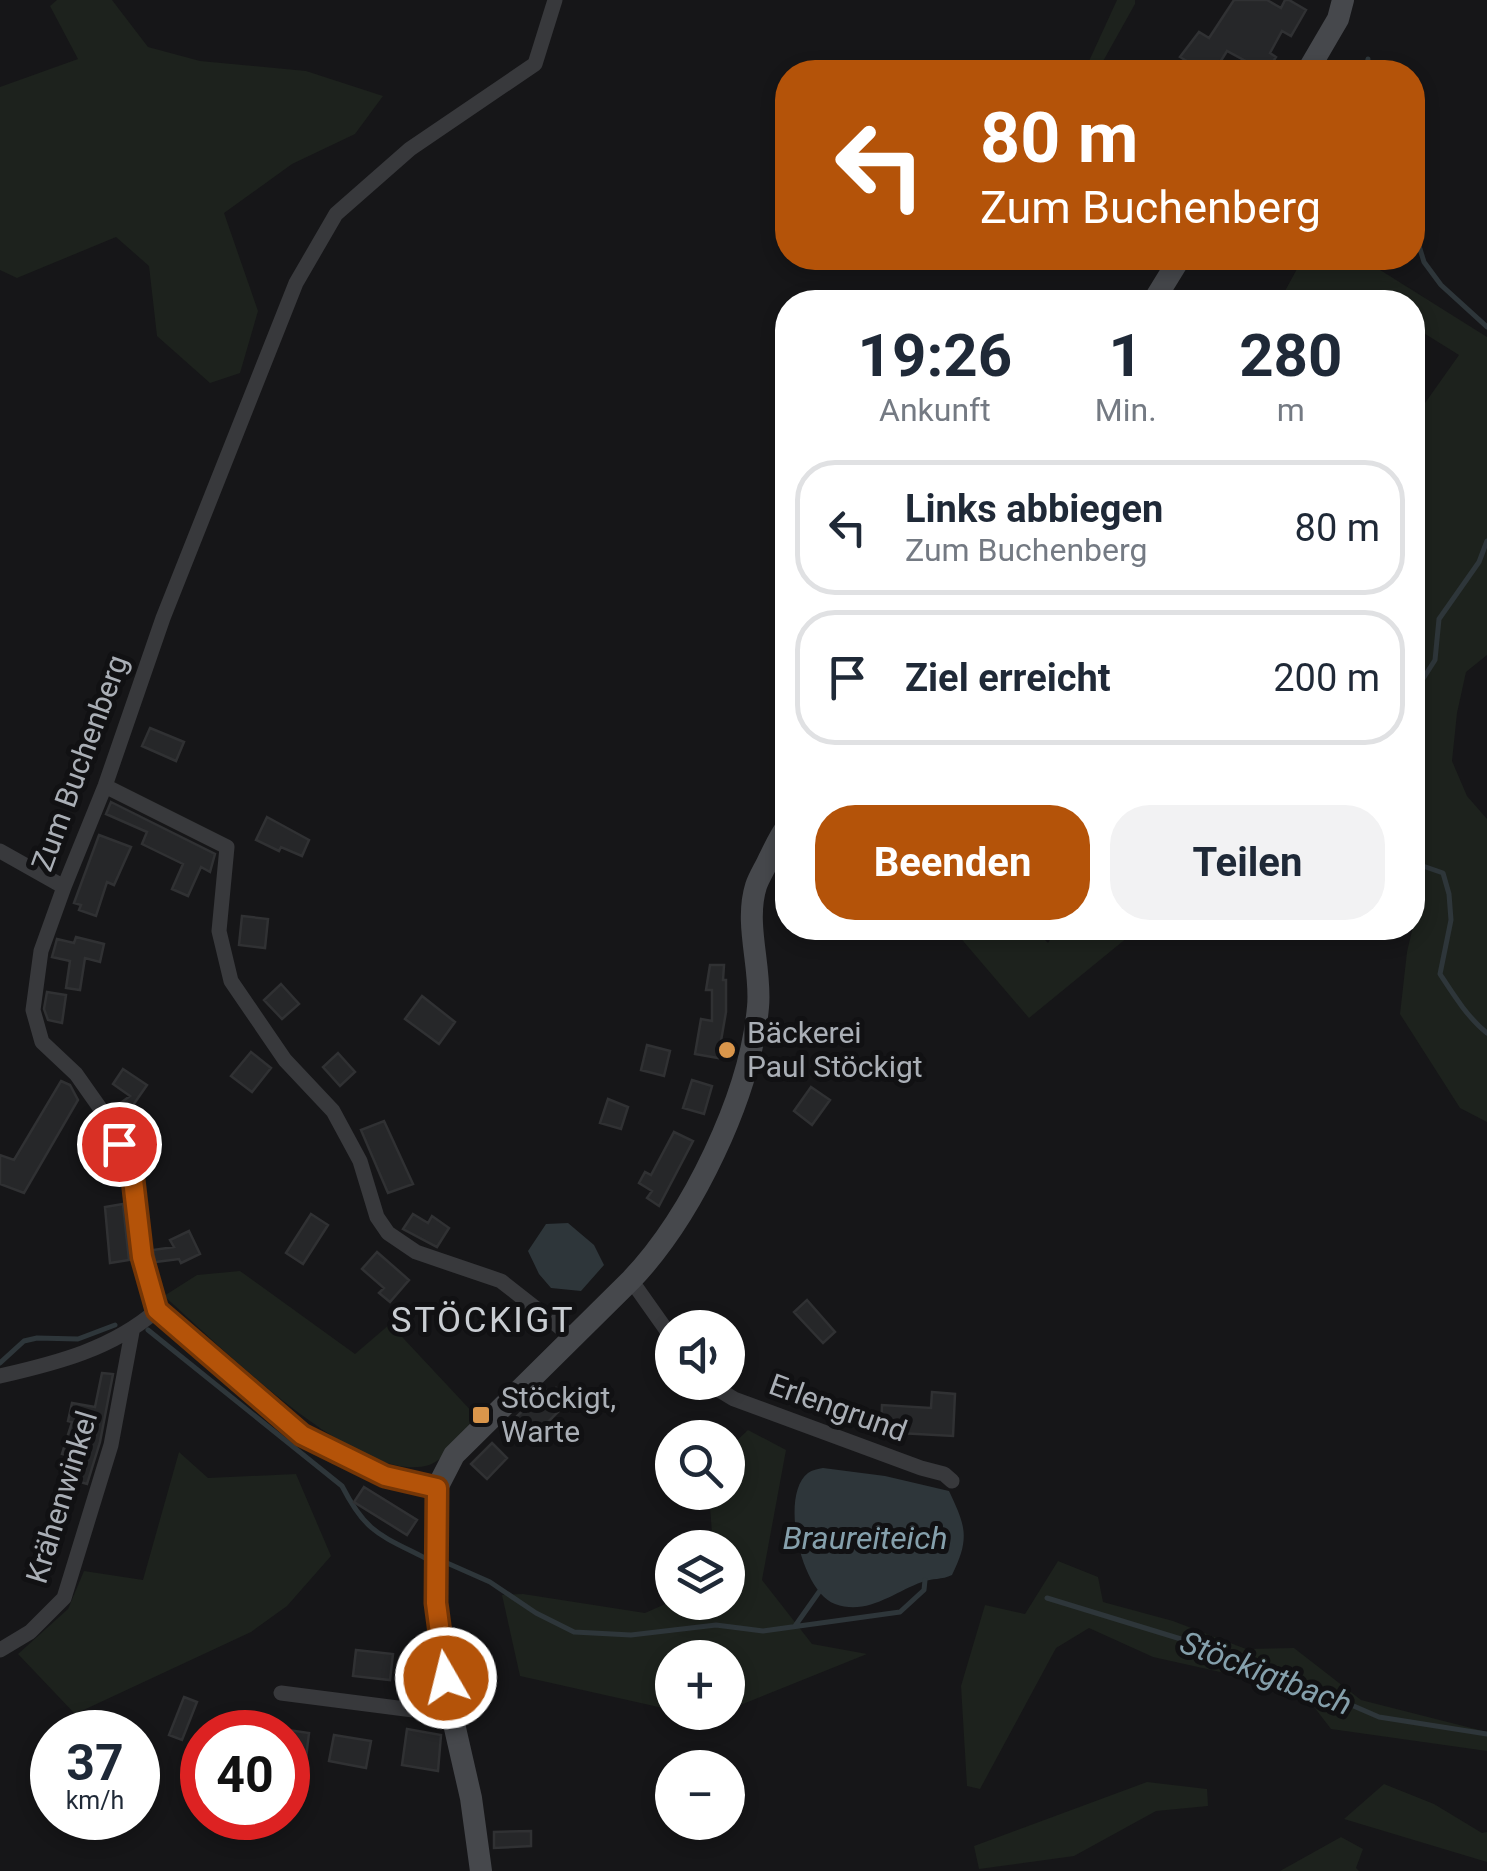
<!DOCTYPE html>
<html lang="de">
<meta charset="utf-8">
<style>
:root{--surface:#fff;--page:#f2f2f3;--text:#1f2937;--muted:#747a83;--line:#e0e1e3;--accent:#b45309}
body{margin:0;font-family:Roboto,sans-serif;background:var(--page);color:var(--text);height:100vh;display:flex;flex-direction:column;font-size:38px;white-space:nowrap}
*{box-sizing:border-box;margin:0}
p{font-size:32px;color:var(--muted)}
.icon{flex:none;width:55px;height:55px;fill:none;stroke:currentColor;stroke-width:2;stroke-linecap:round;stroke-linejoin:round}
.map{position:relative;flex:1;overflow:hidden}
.drawer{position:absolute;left:775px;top:290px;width:650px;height:650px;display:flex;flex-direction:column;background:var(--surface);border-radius:40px;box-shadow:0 5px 15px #0003}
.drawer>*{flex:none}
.banner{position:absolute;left:775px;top:60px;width:650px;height:210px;border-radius:40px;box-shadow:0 5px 15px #0003;background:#b45309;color:#fff;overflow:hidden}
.fabs{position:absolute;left:655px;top:1310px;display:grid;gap:20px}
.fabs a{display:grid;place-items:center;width:90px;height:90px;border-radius:50%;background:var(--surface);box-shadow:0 5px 15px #0003;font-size:50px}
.speed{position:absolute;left:30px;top:1710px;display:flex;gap:20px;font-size:50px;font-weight:700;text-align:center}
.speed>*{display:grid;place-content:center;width:130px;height:130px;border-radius:50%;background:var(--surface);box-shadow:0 5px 15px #0003;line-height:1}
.speed small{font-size:25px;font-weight:400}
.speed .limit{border:15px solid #d22;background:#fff;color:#111}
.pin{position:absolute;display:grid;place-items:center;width:85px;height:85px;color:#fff;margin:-42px;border:5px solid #fff;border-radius:50%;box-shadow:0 2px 10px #0007}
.me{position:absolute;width:110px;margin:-55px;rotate:352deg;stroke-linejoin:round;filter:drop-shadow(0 0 8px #0008)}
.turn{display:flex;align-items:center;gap:35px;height:210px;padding:0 40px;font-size:45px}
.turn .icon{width:130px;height:130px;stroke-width:2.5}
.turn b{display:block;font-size:70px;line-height:85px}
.eta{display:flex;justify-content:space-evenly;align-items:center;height:170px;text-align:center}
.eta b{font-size:60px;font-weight:700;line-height:70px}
.cta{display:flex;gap:20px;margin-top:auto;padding:20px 40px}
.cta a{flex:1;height:115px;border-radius:40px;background:var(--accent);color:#fff;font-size:40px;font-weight:700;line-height:115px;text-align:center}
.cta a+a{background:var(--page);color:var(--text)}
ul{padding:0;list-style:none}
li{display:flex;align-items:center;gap:30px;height:135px;margin:0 20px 15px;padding:0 20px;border:5px solid var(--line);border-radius:40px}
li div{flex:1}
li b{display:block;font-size:38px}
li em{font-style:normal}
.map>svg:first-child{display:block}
.green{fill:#1d221d}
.water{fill:#2e363a}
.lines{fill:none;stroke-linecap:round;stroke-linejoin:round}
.stream{stroke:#2e363a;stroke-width:5}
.building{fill:#262729;stroke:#303133;stroke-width:2.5}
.street{stroke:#38393c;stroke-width:15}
.secondary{stroke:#46484c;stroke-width:22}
.route-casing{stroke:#753606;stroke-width:25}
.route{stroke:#b45309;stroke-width:18}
.poi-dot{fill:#da964b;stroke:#111113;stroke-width:4}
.labels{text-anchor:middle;stroke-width:10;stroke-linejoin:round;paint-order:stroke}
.street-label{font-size:30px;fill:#aaafb6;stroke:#111113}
.poi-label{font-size:30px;fill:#aaafb6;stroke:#111113;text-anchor:start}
.water-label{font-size:32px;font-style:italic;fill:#85a0ac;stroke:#111113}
.quarter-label{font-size:35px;letter-spacing:2.5px;fill:#caced3;stroke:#111113}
</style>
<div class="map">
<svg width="1487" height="1871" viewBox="0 0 1487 1871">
<rect width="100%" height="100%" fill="#161618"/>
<path class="green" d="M57,0H112L148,47L200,61L306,71L383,96L355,134L292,164L224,213L258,311L240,373L210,383L157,336L149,266L116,237L17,278L0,270V87L78,59L50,6Z
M1117,0H1135V4L1097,72H1084Z
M1303,258H1361L1487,337V655L1466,672L1457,713L1452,761L1467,796L1487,819V1122L1460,1108L1400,1014L1407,952L1419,901L1412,895L1413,420L1459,355L1422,332L1413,347L1412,302H1279Z
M952,928H1033L1048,943L1057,928H1139L1029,1018Z
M240,1271L355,1354L390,1324L476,1416C464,1430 446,1460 429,1465C359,1487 215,1341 164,1296L197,1275Z
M748,1430L786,1450L762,1580L812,1644L867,1654L728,1710V1658H672V1710L520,1676L502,1595L523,1594L645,1613L672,1601L728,1602V1548L713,1547L709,1493L728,1492V1449Z
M179,1452L208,1478L296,1474L331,1556L287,1606L251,1632L75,1714L18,1654L68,1609L84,1571L143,1580Z
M1058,1561L1098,1577L1103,1602L1173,1621L1246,1649L1294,1648L1361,1700L1487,1732V1751L1331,1729L1301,1690L1153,1657L1089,1628L1056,1648L980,1789L967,1786L961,1686L985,1605L1025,1614Z
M1147,1782L1207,1789L1208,1806L1156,1811L1074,1856L979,1869L974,1846Z
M1384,1784L1434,1804L1482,1833L1487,1832V1862L1344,1819Z
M1341,1837L1363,1849L1356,1868L1359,1871H1280Z"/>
<path class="water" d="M568,1223L594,1245L604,1265L581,1291L551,1288L539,1274L528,1251L546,1224Z
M823,1468L885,1476L949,1491C966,1527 970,1538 952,1575C942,1580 932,1578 922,1582C894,1592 867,1616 835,1604C801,1592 779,1495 808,1473C812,1470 818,1469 823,1468Z"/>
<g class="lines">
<path class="stream" d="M1366,72L1368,59
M1412,223L1424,262L1441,285L1487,327
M1412,696L1435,660L1439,619L1479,562L1487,541
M1412,850L1420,865L1443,873L1449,894L1451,920L1440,974C1453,994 1468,1018 1487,1033
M148,1330L342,1486C366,1533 380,1535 425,1558
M0,1363L24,1341L37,1338L78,1339L115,1325
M447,1563L490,1582L536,1613L574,1632L631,1635L716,1625L763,1631L900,1612L924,1590L925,1580
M1047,1598L1243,1658L1379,1717L1487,1734
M795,1626L819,1592"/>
</g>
<path class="building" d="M1234,0H1267L1281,8L1285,0H1289L1306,10L1291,36L1282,31L1270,53L1276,57L1266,72L1227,51L1214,72H1205L1180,57L1199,32L1209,38Z
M150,728L184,742L176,761L142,746Z
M111,802L215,854L210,872L201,867L188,896L172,889L183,864L142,844L147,832L106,814Z
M267,817L309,840L302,856L281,847L279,851L256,840Z
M99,835L131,847L114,885L107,882L96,916L79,910L81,905L74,903Z
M242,916L268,919L265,948L239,945Z
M76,937L104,944L100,962L85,958L80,990L66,988L70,961L52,957L57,939L74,943Z
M710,965H724L723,980H726V1012L718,1058L695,1054L701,1019L712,1021V990H706Z
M281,984L299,1004L282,1019L264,1000Z
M47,992L66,995L62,1023L48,1020L44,1009Z
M422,996L455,1022L439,1044L405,1019Z
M647,1045L670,1051L664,1076L641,1070Z
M251,1052L271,1068L252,1092L231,1076Z
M338,1053L355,1072L340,1086L323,1067Z
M123,1069L147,1085L129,1111L142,1140L132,1145L114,1108L130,1096L113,1084Z
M692,1080L712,1086L704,1114L683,1108Z
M61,1081L70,1085L78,1100L24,1193L0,1184V1155L14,1160Z
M811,1087L830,1100L812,1125L794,1111Z
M608,1099L628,1107L621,1129L600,1123Z
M384,1121L413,1184L388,1193L361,1130Z
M674,1132L693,1141L659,1206L647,1198L652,1191L639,1183L645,1172L651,1175Z
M123,1204L129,1260L110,1263L105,1207Z
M311,1214L328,1225L303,1264L286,1253Z
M413,1214L428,1223L432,1216L449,1228L437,1247L403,1229Z
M189,1231L200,1254L181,1263L179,1259L155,1262L153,1250L174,1247L170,1240Z
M377,1252L409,1280L390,1302L379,1293L384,1288L362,1269Z
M807,1300L835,1332L823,1343L794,1312Z
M102,1373L113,1374L100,1442L87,1484L63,1477L69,1456L62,1454L72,1422L68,1421L72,1403L95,1407Z
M556,1388L569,1401L532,1438L514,1419L545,1389L550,1394Z
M932,1392L955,1394L953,1436L881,1432L882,1405L931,1408Z
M492,1443L507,1458L487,1479L471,1464Z
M364,1487L417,1520L407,1535L354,1502Z
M356,1650L393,1654L390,1680L353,1676Z
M184,1697L197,1702L182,1740L169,1735Z
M407,1729L441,1735L438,1771L402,1765Z
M288,1730L309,1733L306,1758L288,1756Z
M334,1735L371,1741L366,1768L329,1761Z
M531,1831V1846L494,1848V1832Z"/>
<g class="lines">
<path class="street" d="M105,786L227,847L219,931L231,981L285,1060L333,1111L360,1161L377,1217L388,1233L416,1252L501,1281L571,1336
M0,851L64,887
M631,1280L672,1338
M0,1376C57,1363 112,1349 157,1310
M706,1382L734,1399L921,1468L944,1474L952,1481
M437,1488L385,1475L302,1435L157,1310L142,1257L137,1195L132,1171L107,1118L76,1074L42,1042L33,1010L41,951L64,887L105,786L163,618L296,283L336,214L410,149L535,64L555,0
M0,1650L30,1632L64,1598L111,1445L132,1332
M281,1693L452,1715"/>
<path class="secondary" d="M1307,72L1338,19L1343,0
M1153,302L1180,258
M481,1871L471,1798L452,1715L436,1603L437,1488L454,1455L631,1280C692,1216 750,1096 758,1007C762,969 744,924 756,886C759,877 765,868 769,859C775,847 780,835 788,825"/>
</g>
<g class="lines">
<defs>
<path id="route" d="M119,1144L132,1171L142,1257L157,1310L302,1435L385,1476L437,1488L436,1603L446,1678"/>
</defs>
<use href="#route" class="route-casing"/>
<use href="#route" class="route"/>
</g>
<g class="poi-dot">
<circle cx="727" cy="1050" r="10"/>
<rect x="471" y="1405" width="20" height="20" rx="5"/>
</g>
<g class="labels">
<g class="street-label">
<text transform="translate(80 763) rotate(-70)" y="10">Zum Buchenberg</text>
<text transform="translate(838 1408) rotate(20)" y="10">Erlengrund</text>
<text transform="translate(62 1497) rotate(-73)" y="10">Krähenwinkel</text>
</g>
<g class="poi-label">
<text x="747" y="1043">Bäckerei<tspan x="747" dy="34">Paul Stöckigt</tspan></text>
<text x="501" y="1408">Stöckigt,<tspan x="501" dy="34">Warte</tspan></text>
</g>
<g class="water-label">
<text x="865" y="1549">Braureiteich</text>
<text transform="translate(1266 1673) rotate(21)" y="11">Stöckigtbach</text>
</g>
<g class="quarter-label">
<text x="483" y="1332">STÖCKIGT</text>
</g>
</g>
</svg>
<div class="fabs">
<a><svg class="icon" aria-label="sound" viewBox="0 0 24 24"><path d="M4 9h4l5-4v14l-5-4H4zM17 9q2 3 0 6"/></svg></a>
<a><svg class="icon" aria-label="search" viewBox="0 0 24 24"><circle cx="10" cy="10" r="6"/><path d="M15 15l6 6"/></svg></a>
<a><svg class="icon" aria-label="layers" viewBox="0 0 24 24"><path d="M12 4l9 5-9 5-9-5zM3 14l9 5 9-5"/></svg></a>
<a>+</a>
<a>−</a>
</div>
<div class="speed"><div>37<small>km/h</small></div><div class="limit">40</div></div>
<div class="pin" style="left:119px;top:1144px;background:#d93025"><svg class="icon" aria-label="arrive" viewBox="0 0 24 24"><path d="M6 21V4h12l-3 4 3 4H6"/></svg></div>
<svg class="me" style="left:446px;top:1678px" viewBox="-20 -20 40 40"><circle r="17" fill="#b45309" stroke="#fff" stroke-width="3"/><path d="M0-11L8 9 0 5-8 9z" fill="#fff"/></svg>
<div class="banner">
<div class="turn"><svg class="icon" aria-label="left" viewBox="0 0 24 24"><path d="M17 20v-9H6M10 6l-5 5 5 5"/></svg><div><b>80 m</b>Zum Buchenberg</div></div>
</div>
<section class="drawer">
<div class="eta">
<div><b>19:26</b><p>Ankunft</p></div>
<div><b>1</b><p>Min.</p></div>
<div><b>280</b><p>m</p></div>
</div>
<ul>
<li><svg class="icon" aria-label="left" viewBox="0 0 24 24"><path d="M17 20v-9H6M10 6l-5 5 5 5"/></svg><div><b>Links abbiegen</b><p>Zum Buchenberg</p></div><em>80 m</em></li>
<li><svg class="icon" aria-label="arrive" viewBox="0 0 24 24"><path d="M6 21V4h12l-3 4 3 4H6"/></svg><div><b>Ziel erreicht</b></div><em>200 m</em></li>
</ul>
<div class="cta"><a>Beenden</a><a>Teilen</a></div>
</section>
</div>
